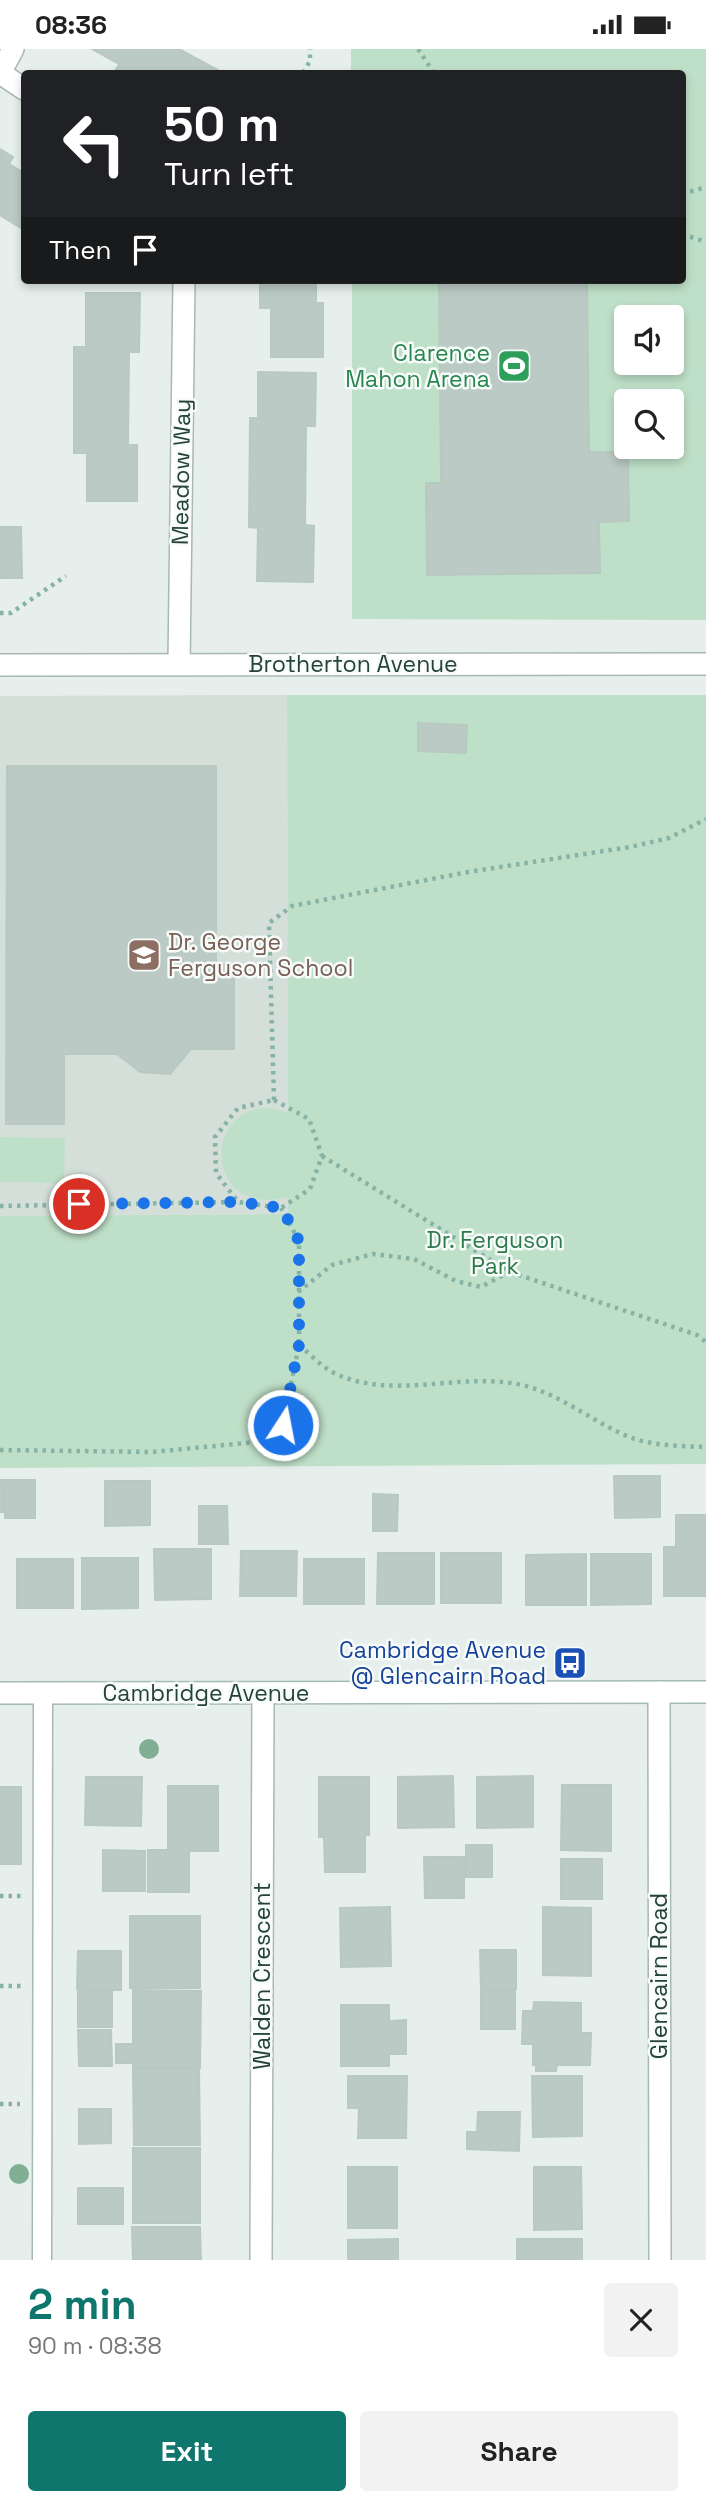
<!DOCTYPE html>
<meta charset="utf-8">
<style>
:root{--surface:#fff;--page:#f2f2f2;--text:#222;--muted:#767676;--accent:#0f766e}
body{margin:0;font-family:"Space Grotesk",sans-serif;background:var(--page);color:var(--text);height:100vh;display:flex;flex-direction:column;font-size:26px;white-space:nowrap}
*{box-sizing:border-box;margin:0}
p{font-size:23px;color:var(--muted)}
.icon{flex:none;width:38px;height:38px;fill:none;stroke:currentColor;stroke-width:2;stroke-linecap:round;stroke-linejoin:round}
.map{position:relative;height:2211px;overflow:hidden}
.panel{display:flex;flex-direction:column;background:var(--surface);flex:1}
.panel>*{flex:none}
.hud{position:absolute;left:21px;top:21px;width:665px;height:214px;border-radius:7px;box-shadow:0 4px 10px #0003;background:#202124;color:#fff;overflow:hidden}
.tools{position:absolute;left:614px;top:256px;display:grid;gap:14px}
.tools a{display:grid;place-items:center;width:70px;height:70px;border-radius:7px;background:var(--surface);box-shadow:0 4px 10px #0003;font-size:35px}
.pin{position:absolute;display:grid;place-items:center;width:60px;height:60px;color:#fff;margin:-30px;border:4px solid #fff;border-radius:50%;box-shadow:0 2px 7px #0007}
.me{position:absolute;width:77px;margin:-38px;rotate:11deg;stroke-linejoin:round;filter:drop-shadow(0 0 5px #0008)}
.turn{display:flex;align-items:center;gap:24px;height:147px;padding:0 28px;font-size:32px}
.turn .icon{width:91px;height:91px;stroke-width:2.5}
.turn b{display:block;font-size:49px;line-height:60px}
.then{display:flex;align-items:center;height:66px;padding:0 28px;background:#0003;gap:14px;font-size:26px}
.round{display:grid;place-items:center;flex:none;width:74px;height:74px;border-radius:7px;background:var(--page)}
.headline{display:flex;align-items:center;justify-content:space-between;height:119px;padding:0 28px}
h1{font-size:42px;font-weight:700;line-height:52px;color:var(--accent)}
.primary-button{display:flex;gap:14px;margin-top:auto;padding:14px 28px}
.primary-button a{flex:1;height:80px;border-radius:7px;background:var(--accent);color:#fff;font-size:28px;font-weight:700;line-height:80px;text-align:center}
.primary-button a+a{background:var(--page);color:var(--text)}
.status{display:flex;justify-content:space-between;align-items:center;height:49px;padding:0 35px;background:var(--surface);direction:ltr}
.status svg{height:19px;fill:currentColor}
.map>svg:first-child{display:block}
.built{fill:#d4dfda}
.green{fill:#bfe0c8;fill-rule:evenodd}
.building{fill:#bbcac4;stroke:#b8c9c2;stroke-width:2}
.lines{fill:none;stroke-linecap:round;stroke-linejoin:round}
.lane-casing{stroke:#a8b8b2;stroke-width:21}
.street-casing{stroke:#a8b8b2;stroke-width:24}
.secondary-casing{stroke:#a4bbb3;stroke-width:24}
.path{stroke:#86b3a5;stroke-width:4.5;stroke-dasharray:3.5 5;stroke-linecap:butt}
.lane{stroke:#fff;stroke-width:18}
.street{stroke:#fff;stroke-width:21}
.secondary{stroke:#fff;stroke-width:21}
.tree{fill:#80af93}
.route{stroke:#1a73e8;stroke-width:12;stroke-dasharray:0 21.6}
.labels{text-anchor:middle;stroke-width:5;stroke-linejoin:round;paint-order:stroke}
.leisure-label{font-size:23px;fill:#27864d;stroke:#f7fbf9;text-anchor:end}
.street-label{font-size:23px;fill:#24423a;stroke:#f7fbf9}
.education-label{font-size:23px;fill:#785e54;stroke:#f7fbf9;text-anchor:start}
.park-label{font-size:23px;fill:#2d7a4b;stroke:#f7fbf9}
.transit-label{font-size:23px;fill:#164399;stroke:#f7fbf9;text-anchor:end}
</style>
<div class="status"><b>08:36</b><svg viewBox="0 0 49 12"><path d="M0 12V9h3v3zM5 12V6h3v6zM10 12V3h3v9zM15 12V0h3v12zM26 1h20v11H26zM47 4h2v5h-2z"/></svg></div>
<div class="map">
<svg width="706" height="2211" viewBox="0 0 706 2211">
<rect width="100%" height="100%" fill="#e6efeb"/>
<path class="built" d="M287,646L289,1165L0,1167V647Z"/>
<path class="green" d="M351,0H706V571L352,570V231H682V24H351ZM626,268H672V313H626ZM626,352H672V397H626Z
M287,646H706V1415L0,1419V1167L288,1165V1148C208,1169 201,1066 262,1059C271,1058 280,1062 288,1064Z
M0,1088L65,1089L64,1134L0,1133Z"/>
<path class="building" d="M92,0H179L223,24H114L119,15Z
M0,100L13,108L9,115L24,124V181L0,166Z
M260,231H316V254H323V308H271V259H260Z
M439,231H587L589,403H628L629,472L599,473L600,524L427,526L426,434H441Z
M86,244H140L139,303H129L128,396H137V452H87V404H74V298H86Z
M258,323L316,324L315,377H306L305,476L314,477L313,533L257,532L258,479L249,478L250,369H258Z
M0,478H21L22,529H0Z
M418,674L467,676L466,704L418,702Z
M7,717H216V915H234V1000H191L170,1025L140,1023L117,1005H64V1075H6Z
M614,1427H660V1468L615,1469Z
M0,1431H4L3,1463H0Z
M5,1431H35V1469H5Z
M105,1432H150V1476L105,1477Z
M373,1445L398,1446L397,1482H373Z
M199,1457H227L228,1495H199Z
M676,1466H706V1547H664V1498H676Z
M154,1500H211V1550L155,1551Z
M241,1502H297L296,1547H240Z
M378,1504H434V1555H377Z
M441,1504H501V1554H441Z
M586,1505V1556H526V1506Z
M591,1505H651V1555L591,1556Z
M82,1509H138V1559L82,1560Z
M17,1510H73V1559H17Z
M304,1510H364V1555H304Z
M453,1727L454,1778L398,1779V1728Z
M533,1727V1778L477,1779V1728Z
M86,1728H142L141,1777L85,1776Z
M319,1728H369V1786H365V1823H325L324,1788H319Z
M562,1736H611V1802L561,1801Z
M168,1737H218V1802H189V1843H148V1801H168Z
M0,1738H21V1815H0Z
M466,1796H492V1828H466Z
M103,1801L145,1802V1842H103Z
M424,1808H464V1849H425Z
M561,1810H602V1850H561Z
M390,1858L391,1917L341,1918L340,1859Z
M543,1858L591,1859V1927L543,1926Z
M130,1867H200V1939H130Z
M480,1901H516V1940H481Z
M78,1902H121V1941L77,1940Z
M133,1941L201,1942L200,2019L133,2018V2014H116V1995H133Z
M481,1941L515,1942V1980H481Z
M78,1942H112V1978H78Z
M534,1953L581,1954V1984H591L590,2016H557L556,2022H536V2016H533V1995H522L523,1962H533Z
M341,1956H389V1972L406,1971V2005H389V2017H341Z
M78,1981H111L112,2017H79Z
M133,2019H199L200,2096H134Z
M348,2027H407L406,2089H358L359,2059H348Z
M532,2027H582V2087L533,2088Z
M79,2060H111V2094L79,2095Z
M478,2063H520L519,2102L467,2100V2083H477Z
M133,2099H200V2174H133Z
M348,2118H397V2179H348Z
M534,2118H581L582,2180L534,2181Z
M78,2139H123V2175H78Z
M132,2178H200L201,2211H133Z
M398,2190V2211H348V2191Z
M517,2190H582V2211H517Z"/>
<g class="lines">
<defs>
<path id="lane" d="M42,2211L43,1644"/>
<path id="street" d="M13,0L0,24L24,40
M0,616L706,615
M179,616L184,231
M659,1643L660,2211
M261,2211L263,1644"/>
<path id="secondary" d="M0,1644L706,1643"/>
</defs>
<use href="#lane" class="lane-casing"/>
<use href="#street" class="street-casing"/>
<use href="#secondary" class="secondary-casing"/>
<path class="path" d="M418,0L434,24
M303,24L310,12V0
M682,145L706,138
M682,185L706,193
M0,564H11L66,527
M274,1051L269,874L292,857L468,823L630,798L669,789L706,770
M274,1051L309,1070L322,1107L310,1140L281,1159L238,1153L216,1124L215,1088L238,1059Z
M322,1107L510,1223L697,1286L706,1293
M0,1157L238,1153
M298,1243L332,1216L373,1205L414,1210L456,1232L481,1238L509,1223
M299,1296C310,1305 321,1317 332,1323C391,1353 459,1322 522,1336C561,1345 595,1375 632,1389C655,1397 682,1397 706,1398
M0,1401L152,1403L267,1392L283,1375L299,1296V1192L281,1159
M0,1847H21
M0,1937H21
M0,2055H20"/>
<use href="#lane" class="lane"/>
<use href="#street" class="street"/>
<use href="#secondary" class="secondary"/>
</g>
<g class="tree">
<circle cx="149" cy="1700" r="10"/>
<circle cx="19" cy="2125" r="10"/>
</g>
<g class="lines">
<path class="route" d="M79,1155L238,1153L282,1159L299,1192V1296L283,1376"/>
</g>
<defs>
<symbol id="stadium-square" viewBox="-11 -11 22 22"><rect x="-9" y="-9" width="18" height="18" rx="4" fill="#2e9e5b" stroke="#f7fbf9"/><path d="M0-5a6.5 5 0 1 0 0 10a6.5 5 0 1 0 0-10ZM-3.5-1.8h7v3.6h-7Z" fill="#fff"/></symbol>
<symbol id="school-square" viewBox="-11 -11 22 22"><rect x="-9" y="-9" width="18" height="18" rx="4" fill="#8d6e63" stroke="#f7fbf9"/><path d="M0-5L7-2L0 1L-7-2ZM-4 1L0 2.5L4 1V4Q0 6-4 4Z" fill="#fff"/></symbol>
<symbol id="bus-square" viewBox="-11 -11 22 22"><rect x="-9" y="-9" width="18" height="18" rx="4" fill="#1a4fb4" stroke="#f7fbf9"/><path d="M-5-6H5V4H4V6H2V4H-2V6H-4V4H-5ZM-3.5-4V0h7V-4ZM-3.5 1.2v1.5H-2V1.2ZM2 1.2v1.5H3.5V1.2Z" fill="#fff"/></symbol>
</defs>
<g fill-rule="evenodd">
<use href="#stadium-square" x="495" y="298" width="38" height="38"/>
<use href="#school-square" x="125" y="887" width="38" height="38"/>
<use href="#bus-square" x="551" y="1595" width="38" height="38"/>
</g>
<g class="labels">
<g class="leisure-label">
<text x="490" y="312">Clarence<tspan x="490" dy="26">Mahon Arena</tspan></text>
</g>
<g class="street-label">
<text transform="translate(181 423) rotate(-89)" y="8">Meadow Way</text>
<text x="353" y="623">Brotherton Avenue</text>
<text x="206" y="1652">Cambridge Avenue</text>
<text transform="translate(262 1927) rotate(-90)" y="8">Walden Crescent</text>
<text transform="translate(659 1927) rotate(-90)" y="8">Glencairn Road</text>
</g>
<g class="education-label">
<text x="168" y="901">Dr. George<tspan x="168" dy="26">Ferguson School</tspan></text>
</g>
<g class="park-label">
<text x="495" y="1199">Dr. Ferguson<tspan x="495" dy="26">Park</tspan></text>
</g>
<g class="transit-label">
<text x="546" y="1609">Cambridge Avenue<tspan x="546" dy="26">@ Glencairn Road</tspan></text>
</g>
</g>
</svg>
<div class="tools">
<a><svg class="icon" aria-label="sound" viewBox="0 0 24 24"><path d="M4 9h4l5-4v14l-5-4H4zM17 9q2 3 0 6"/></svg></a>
<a><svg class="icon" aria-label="search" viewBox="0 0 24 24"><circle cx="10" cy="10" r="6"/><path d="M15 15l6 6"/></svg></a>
</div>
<div class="pin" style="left:79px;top:1155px;background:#d93025"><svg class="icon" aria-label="arrive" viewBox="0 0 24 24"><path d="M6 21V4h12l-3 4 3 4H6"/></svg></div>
<svg class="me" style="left:283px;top:1376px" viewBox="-20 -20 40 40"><circle r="17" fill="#1a73e8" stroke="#fff" stroke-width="3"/><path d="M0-11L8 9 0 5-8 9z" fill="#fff"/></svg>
<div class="hud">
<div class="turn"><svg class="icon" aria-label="left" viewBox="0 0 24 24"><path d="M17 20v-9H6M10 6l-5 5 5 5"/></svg><div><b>50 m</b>Turn left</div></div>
<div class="then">Then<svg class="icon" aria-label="arrive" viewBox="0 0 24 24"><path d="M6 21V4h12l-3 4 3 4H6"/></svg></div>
</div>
</div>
<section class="panel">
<div class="headline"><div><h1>2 min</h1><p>90 m · 08:38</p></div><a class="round"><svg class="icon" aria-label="close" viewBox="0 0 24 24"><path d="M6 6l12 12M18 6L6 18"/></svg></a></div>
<div class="primary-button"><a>Exit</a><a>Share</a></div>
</section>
